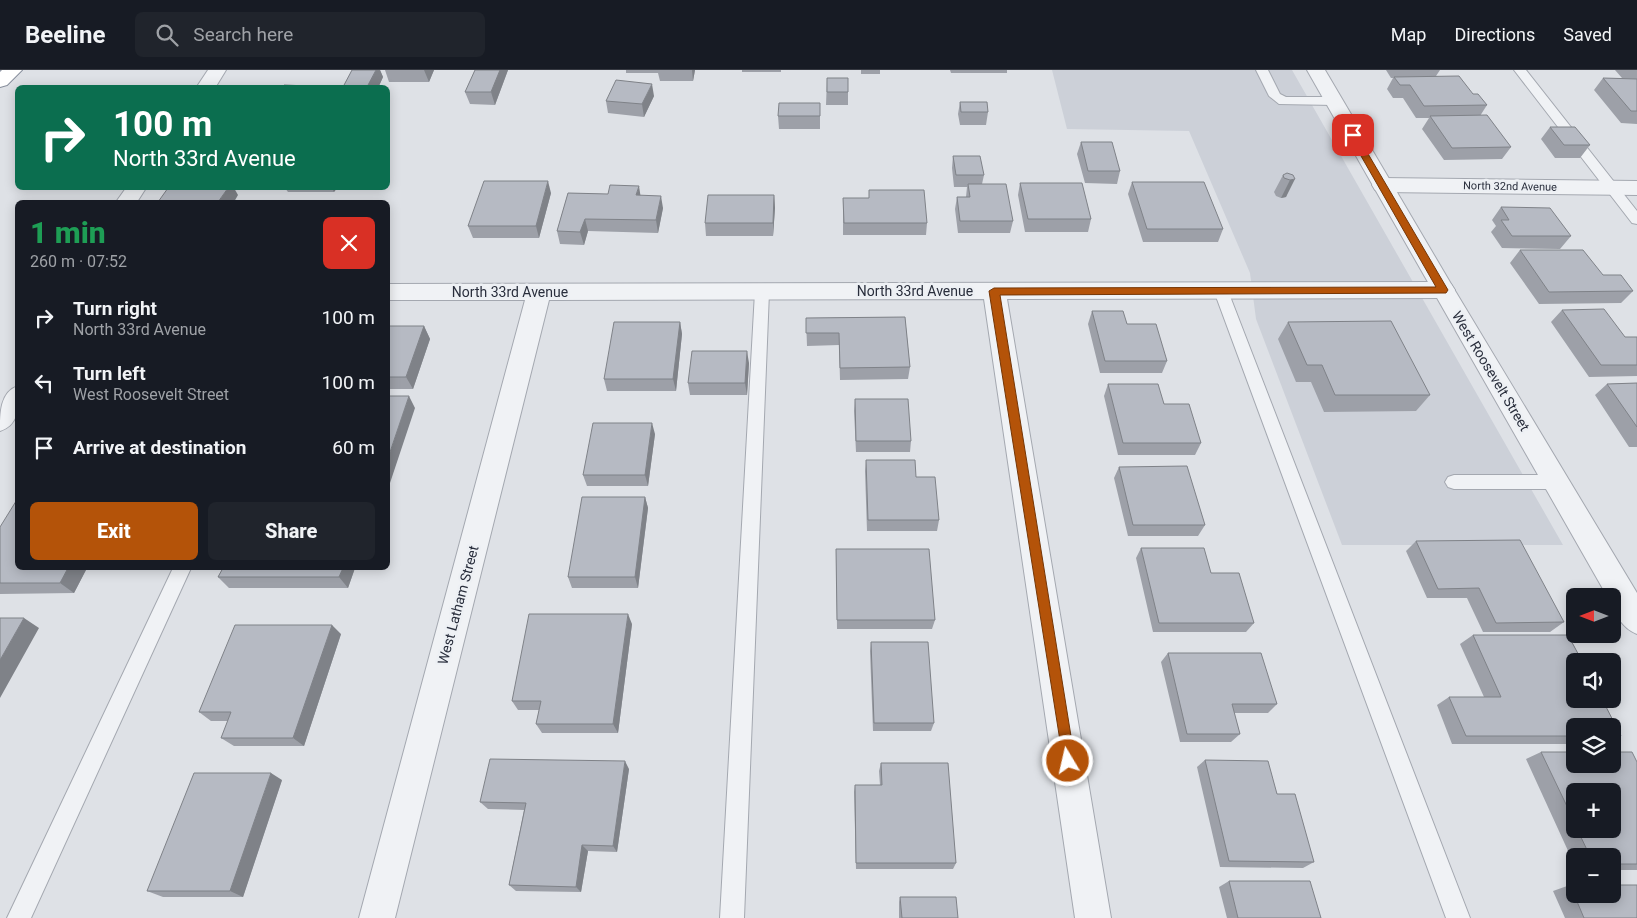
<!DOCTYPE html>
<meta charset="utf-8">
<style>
:root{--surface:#171b24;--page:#20242c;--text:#f1f3f6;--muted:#9ea1a6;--line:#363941;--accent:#b45309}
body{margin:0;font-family:Roboto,sans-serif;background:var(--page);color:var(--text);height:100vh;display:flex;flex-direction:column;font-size:19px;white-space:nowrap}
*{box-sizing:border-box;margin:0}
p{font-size:16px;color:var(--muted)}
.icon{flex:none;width:28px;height:28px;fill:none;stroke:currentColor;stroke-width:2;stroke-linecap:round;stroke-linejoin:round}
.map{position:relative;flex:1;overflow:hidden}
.panel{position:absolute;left:15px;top:130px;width:375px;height:370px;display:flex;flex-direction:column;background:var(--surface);border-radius:8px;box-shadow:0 2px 12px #0003}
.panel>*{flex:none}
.guide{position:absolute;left:15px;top:15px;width:375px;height:105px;border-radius:8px;box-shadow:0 2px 12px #0003;background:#0b6e4f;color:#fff;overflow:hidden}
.needle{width:32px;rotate:270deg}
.controls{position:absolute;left:1566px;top:518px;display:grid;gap:10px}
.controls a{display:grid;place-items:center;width:55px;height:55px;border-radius:8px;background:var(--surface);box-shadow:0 2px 12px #0003;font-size:25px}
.pin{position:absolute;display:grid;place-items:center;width:42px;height:42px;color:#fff;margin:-21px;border-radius:10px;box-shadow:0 2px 8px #0006}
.me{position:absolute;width:55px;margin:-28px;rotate:351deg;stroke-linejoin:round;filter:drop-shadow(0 0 4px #0008)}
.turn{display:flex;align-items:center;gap:18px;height:105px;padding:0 15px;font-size:22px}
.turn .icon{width:65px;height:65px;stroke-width:2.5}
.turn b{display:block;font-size:35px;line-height:42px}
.round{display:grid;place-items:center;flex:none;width:52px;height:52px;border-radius:8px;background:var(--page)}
.overview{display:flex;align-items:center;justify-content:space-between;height:85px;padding:0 15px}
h1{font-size:30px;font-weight:800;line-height:38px;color:#1e9e55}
.primary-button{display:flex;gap:10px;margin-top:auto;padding:10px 15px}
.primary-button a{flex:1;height:58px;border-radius:8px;background:var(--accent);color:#fff;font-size:20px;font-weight:800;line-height:58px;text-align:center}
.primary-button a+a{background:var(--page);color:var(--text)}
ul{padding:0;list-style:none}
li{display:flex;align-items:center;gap:15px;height:65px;padding:0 15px}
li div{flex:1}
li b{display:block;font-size:19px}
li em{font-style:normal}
header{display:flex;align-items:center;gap:30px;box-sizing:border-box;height:70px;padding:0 25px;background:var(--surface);border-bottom:1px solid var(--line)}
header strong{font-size:24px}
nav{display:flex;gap:28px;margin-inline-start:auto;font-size:18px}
.search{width:350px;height:45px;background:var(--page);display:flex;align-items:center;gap:12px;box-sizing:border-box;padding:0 18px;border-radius:8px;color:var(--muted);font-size:19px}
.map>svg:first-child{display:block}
.built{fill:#ccd0d8}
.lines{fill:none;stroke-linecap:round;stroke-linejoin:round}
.service-casing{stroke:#a4a8b0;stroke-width:2}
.minor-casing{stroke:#a4a8b0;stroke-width:2}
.tertiary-casing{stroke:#a4a8b0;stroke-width:2}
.motorway-casing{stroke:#878e9c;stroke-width:2}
.service{fill:#f0f2f5;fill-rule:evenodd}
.minor{fill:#f0f2f5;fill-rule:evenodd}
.tertiary{fill:#f0f2f5;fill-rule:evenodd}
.motorway{fill:#fff;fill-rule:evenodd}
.wall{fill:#9da0a8;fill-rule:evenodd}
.shaded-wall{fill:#7f8288}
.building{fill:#b6bac3;stroke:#7f8288}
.route{fill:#b45309;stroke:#753606}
.labels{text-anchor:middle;stroke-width:5;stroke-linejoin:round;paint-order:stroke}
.far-street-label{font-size:11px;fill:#292e3c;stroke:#edf0f4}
.street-label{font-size:14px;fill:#292e3c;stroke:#edf0f4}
</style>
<header>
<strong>Beeline</strong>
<div class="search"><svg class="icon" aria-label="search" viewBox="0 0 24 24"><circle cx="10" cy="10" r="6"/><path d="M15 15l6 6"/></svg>Search here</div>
<nav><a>Map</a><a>Directions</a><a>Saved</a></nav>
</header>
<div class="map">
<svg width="1637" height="848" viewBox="0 0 1637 848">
<rect width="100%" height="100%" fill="#dee1e6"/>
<path class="built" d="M1052,0H1292L1563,475H1342L1256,249L1250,203L1189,61L1067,59Z"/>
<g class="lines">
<defs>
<path id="service" d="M1256,0H1268L1280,24L1286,27H1334L1340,31L1334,35L1279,34L1269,26Z
M1514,0H1526L1637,141V154L1632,153Z
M1221,216L1226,217L1228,221L1470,848H1446L1214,221L1216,217Z
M762,217L767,218L769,222L744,848H720L755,222L757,218Z
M1454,405H1556L1562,407L1565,412L1562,417L1556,419H1454L1448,417L1445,412L1448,407Z
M173,498H191L31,848H7Z"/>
<path id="minor" d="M208,0H226L215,18H196Z
M1382,108L1637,111V125L1382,122L1375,120L1372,115L1375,110Z
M126,118H146L137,132H116Z
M1443,212L1451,214L1455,220L1451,226L1443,228L1007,229L1111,848H1075L984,229L549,230L395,848H359L525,230H388V214Z
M18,316C18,334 21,354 0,361C0,343 0,322 18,316Z"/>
<path id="tertiary" d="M1307,0H1325L1454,219L1637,523V564C1622,558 1612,542 1612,526H1607Z"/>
<path id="motorway" d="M2,0H22L7,15L0,17V2Z"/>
</defs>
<use href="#service" class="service-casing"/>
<use href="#minor" class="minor-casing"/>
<use href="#tertiary" class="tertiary-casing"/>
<use href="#motorway" class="motorway-casing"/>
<use href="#service" class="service"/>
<use href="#minor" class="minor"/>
<use href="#tertiary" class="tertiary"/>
<use href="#motorway" class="motorway"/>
</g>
<path class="wall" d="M352,0H380L383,7L378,18H343V17Z
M385,0H434L429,12H389Z
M475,0H508L495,35L470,34L465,22Z
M626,0H695L693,11H660L658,3H626Z
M742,0H781V2H742Z
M861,0H880V4H861Z
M950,0H1007V3H951Z
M1386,0H1440L1436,6L1473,24L1487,35L1480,46L1511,77L1502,89L1444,90L1422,59L1429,48H1416L1403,28H1393L1387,19L1393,8H1391Z
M1615,0H1637V54L1621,53L1594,20L1603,8H1622Z
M827,8H848V35H826Z
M654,26L644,47L608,43L606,31Z
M960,32L988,42L986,55H960L958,44Z
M820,33V59H779L778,46Z
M1550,57L1590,75L1580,88H1555L1541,69Z
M1081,72L1120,101L1117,114L1085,113L1077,84Z
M953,86L984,105L982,114L1013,151L1010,163H958L955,139L957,127H966L967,117H954L952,98Z
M1283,105H1293L1286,127L1281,128L1276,126L1274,122Z
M1132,112L1223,159L1218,172H1143L1128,124Z
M1020,113L1091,149L1088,162H1025L1018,125Z
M285,118H337L334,122H288Z
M869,120L927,153L926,165H843V128H869Z
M551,123L539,168H473L468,156Z
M568,123L640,125L663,138L658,163L588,161L584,175L560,174L557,161Z
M774,125L775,138L773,166H706L705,153Z
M1501,137L1571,166L1560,179L1502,178L1491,162L1496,156L1492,150Z
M1520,180L1603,205L1633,221L1621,233L1539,234L1510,193Z
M1562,240L1625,267H1637V306L1589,307L1551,252Z
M1092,241L1167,291L1162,303H1100L1088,254Z
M905,247L910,297L908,309L840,310L839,275L807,276L806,248Z
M680,252L682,264L676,321H607L604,309Z
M1288,252L1430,325L1416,341L1324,342L1311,312H1296L1278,269Z
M388,256H424L430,269L413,319H388Z
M749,293L747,325H690L688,313Z
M1637,313V377H1629L1595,325L1607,314Z
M1108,314L1164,334L1201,373L1195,385H1118L1104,326Z
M855,329L911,371L910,382H856L854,341Z
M655,364L648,416H587L583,405Z
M866,390L916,407L939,450L937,461H867L865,401Z
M1119,397L1205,455L1198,466H1128L1114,408Z
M645,427L648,438L638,518H572L568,507Z
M0,457L87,498L74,523L0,524Z
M1416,471L1564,552L1550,562H1483L1467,528H1427L1406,481Z
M1141,478L1211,503L1254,553L1246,562H1153L1136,488Z
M836,479L935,550L932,559H837Z
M223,498H355L348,518H229L218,507Z
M632,554L618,663H542L536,654L539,640H518L512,631Z
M341,564L304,676H234L221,668L228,651H211L199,642Z
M1473,565H1568L1582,591H1575V629H1602L1621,666L1612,670V656H1575V674H1452L1437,635L1449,627H1484L1460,574Z
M871,572L934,653L931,661H873L870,581Z
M1168,583L1277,634L1268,643H1234L1240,664L1231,672H1180L1161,592Z
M1541,682L1637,692V800H1612V786H1575V796L1526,689ZM1575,721L1612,759H1575Z
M1205,690L1277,724L1314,792L1303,798L1220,797L1197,697Z
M881,693L956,793L953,799H856L854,722L855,715H880L879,701Z
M629,699L617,782L588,781L581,822L516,821L509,815L524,740L488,739L480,732Z
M282,710L243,827H163L147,821Z
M1229,811L1321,848H1227L1219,817Z
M1570,815L1637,848H1565L1553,821Z
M900,827L958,848H899V832Z"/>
<path class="shaded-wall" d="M376,0H380L383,7L378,18H367V17Z
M424,0H434L429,12Z
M500,0H508L495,35L491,22Z
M692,0H695L693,11Z
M652,14L654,26L644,47L642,34Z
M1295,109L1286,127L1281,128L1290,110Z
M548,111L551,123L539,168L536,156Z
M639,116L641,129L636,125Z
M228,118H234L238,125L234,132H218Z
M332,118H337L334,122Z
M774,125L775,138L773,166V153Z
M661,126L663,138L658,163L656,150Z
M585,149L588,161L584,175L580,162Z
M680,252L682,264L676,321L673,309Z
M424,256L430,269L413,319L406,307Z
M747,281L749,293L747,325L745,313Z
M409,326L415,338L390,413L388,409V388Z
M652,353L655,364L648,416L645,405Z
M645,427L648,438L638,518L635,507Z
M68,498H87L74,523L60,513Z
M343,498H355L348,518L339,507Z
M628,544L632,554L618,663L613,654Z
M24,548L39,558L0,628V590Z
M332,555L341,564L304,676L293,668Z
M625,691L629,699L617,782L613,776Z
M271,703L282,710L243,827L230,821Z
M582,775L588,781L581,822L576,817Z"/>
<path class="building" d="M352,0H376L367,17H343Z
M475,0H500L491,22H465Z
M1459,6L1473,24H1478L1487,35L1424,36L1410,15H1400L1394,7Z
M827,8H848V22H827Z
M1603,8L1637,9V41H1631Z
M616,10L652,14L642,34L606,31Z
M284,15L308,16L307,18H282Z
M960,32H987L988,42H961Z
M779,33H820V46H778Z
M1487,45L1511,77L1452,78L1430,46Z
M1550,57H1575L1590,75H1564Z
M1081,72H1112L1120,101H1088Z
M953,86H980L984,105H956Z
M1287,103L1293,105L1295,109L1290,110L1284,108L1283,105Z
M484,111H548L536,156H468Z
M1132,112H1204L1223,159H1147Z
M1020,113H1082L1091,149H1028Z
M968,114H1006L1013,151H960L957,127H970Z
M610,115L639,116L636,125L661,126L656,150L585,149L580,162L557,161L568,123L608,124Z
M168,118H228L218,132H158Z
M869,120H924L927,153H844L843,128H869Z
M708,125H774L773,153H705Z
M1501,137L1550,138L1571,166H1512L1501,150H1509Z
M1520,180H1583L1603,205H1621L1633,221L1549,222Z
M1604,239L1625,267H1637V295H1601L1562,240Z
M1092,241H1123L1127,254H1156L1167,291H1105Z
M905,247L910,297L840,298L839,263H806V248Z
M1391,251L1430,325H1335L1322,295H1307L1288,252Z
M614,252H680L673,309H604Z
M388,256H424L406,307H388Z
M692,281H747L745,313H688Z
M1637,313V357L1607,314Z
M1108,314H1158L1164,334H1189L1201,373H1123Z
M388,326H409L388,388Z
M855,329H908L911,371H856Z
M593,353H652L645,405H583Z
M866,390H915L916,407H935L939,450H868Z
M1187,396L1205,455H1133L1119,397Z
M582,427H645L635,507H568Z
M18,428V498H68L60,513H0V457Z
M1520,470L1564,552L1496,553L1479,518L1438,519L1416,471Z
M1141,478H1204L1211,503H1239L1254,553H1159Z
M836,479H929L935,550H837Z
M223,498H343L339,507H218Z
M529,544H628L613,654H536L541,631H512Z
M0,548H24L0,590Z
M235,555H332L293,668H221L231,642H199Z
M1473,565H1568L1582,591H1575V629H1602L1621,666H1612V656H1575V666H1466L1449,627H1501Z
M871,572H928L934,653H874Z
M1168,583H1261L1277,634H1232L1240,664H1187Z
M1541,682H1575V694H1612V682H1632L1637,692V794H1612V786H1590L1577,759H1612V721H1575V753Z
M490,689L625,691L613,776L582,775L576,817L509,815L526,733L480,732Z
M1205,690L1268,691L1277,724H1295L1314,792L1229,791Z
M881,693H948L956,793H856L855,715H882Z
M194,703H271L230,821H147Z
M1229,811H1310L1321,848H1238Z
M1570,815H1575V824H1612V815H1637V848H1584Z
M900,827H956L958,848H902Z"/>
<path class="route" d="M1353,62L1357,65L1448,220L1446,223L1000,225L1075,691L1073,696L1068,698L1064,696L989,221L994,218L1436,217L1349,65Z"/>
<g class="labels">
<g class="far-street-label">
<text transform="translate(1510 116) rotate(1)" y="4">North 32nd Avenue</text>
</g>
<g class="street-label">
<text x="915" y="226">North 33rd Avenue</text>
<text x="510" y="227">North 33rd Avenue</text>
<text transform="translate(1491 301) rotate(59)" y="5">West Roosevelt Street</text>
<text transform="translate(458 535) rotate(-75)" y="5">West Latham Street</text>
</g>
</g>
</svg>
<div class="controls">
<a><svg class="needle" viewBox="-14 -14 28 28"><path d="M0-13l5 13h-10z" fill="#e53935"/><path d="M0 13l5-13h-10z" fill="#9ea1a6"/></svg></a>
<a><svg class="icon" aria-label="sound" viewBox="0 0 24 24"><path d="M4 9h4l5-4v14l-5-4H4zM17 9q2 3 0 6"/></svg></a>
<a><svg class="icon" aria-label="layers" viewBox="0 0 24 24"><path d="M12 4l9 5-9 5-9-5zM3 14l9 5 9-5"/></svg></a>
<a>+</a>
<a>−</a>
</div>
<div class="pin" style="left:1353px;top:65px;background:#d93025"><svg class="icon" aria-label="arrive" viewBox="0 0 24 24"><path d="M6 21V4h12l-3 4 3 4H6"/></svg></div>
<svg class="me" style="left:1068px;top:691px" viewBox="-20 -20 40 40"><circle r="17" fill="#b45309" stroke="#fff" stroke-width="3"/><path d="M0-11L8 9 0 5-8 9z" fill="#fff"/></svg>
<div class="guide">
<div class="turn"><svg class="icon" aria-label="right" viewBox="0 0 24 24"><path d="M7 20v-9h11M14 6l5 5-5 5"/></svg><div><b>100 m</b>North 33rd Avenue</div></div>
</div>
<section class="panel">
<div class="overview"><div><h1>1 min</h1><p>260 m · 07:52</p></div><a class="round" style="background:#d93025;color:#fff"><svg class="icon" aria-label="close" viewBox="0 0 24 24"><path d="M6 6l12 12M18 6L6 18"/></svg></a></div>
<ul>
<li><svg class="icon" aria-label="right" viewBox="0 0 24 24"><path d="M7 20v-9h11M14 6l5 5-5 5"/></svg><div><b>Turn right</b><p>North 33rd Avenue</p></div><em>100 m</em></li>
<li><svg class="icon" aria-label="left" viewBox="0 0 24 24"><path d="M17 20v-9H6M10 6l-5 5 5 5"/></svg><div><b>Turn left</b><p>West Roosevelt Street</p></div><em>100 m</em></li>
<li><svg class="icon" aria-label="arrive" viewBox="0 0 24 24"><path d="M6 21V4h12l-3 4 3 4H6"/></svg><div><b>Arrive at destination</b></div><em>60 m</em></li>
</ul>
<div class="primary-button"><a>Exit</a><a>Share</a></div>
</section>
</div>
